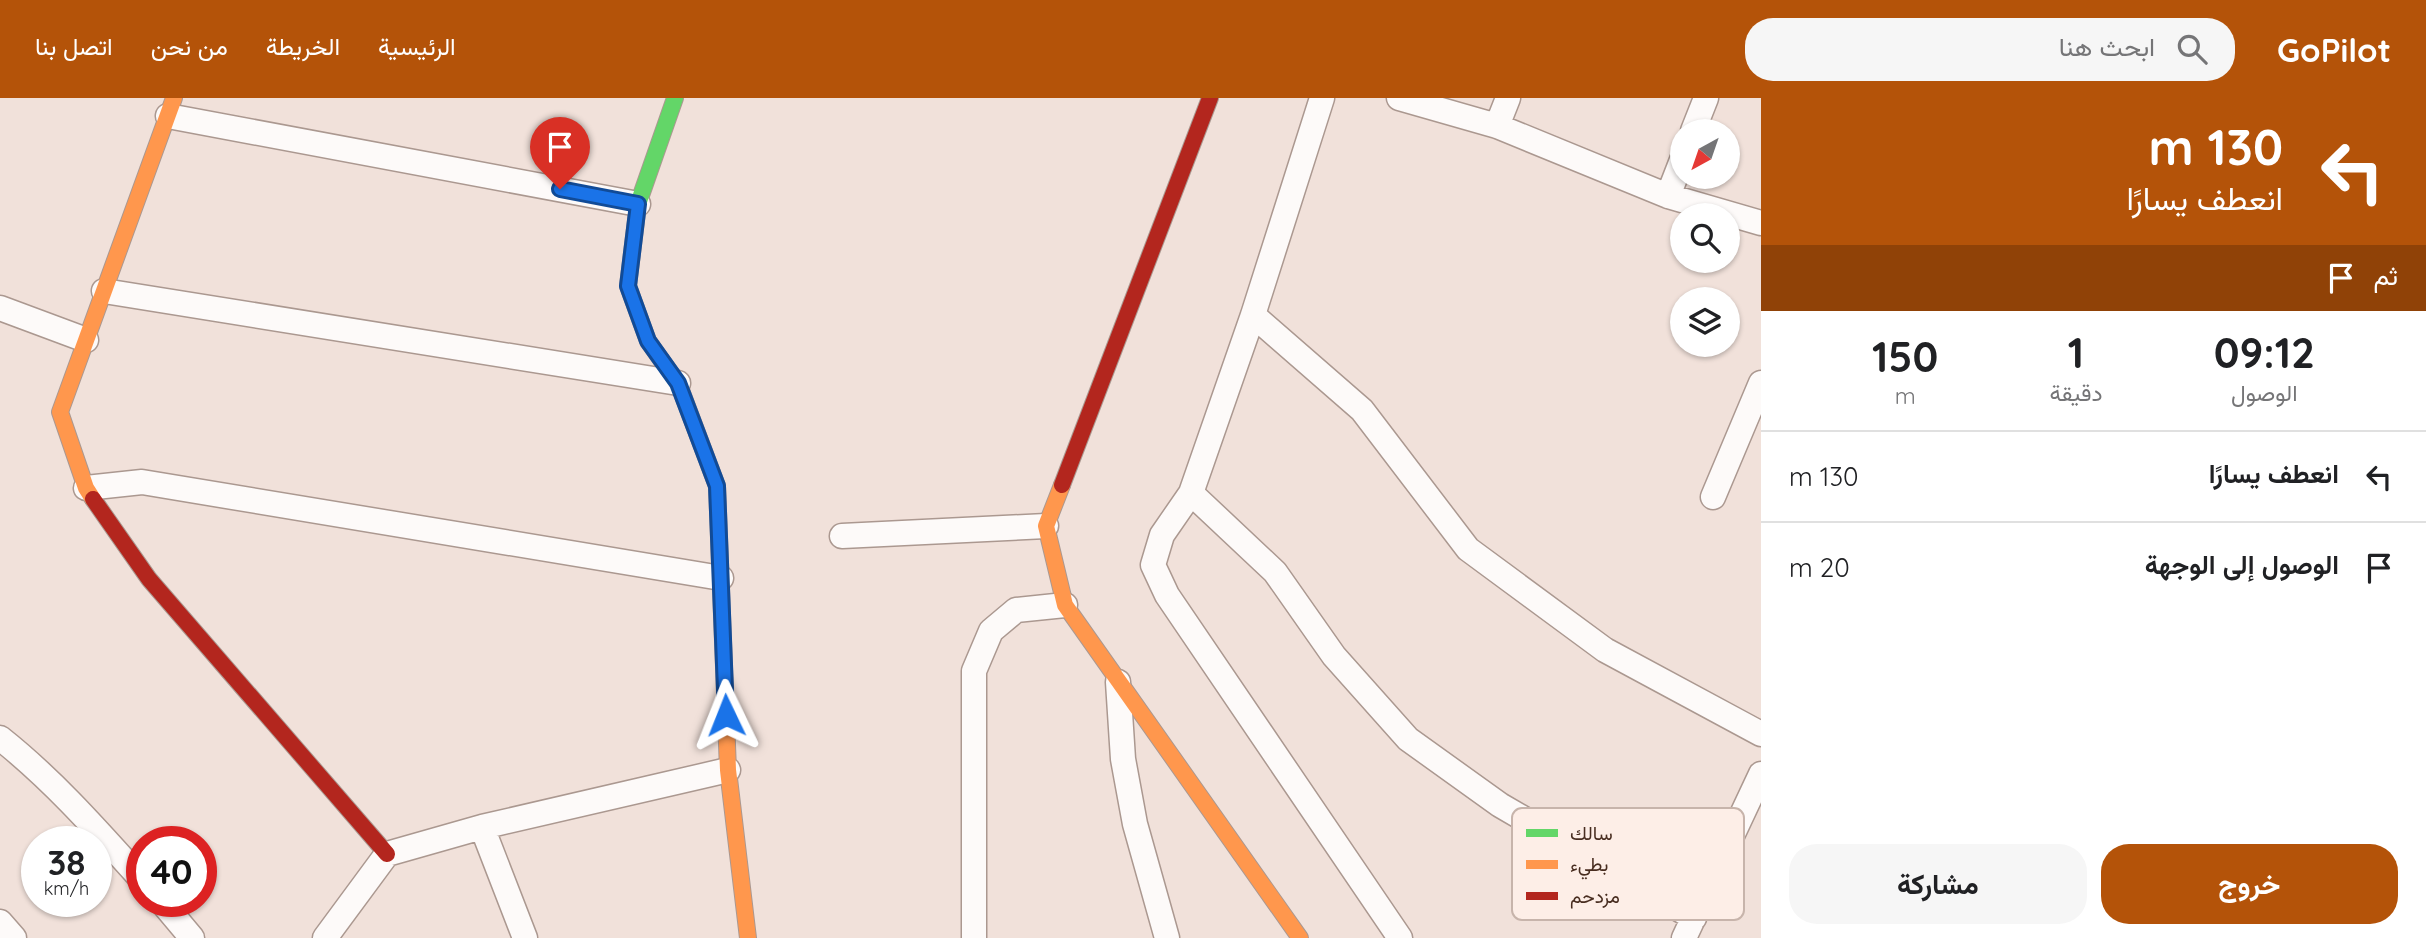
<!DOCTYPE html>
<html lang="ar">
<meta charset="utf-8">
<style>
:root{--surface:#fff;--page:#f6f6f6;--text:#202124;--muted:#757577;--line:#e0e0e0;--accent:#b45309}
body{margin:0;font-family:Quicksand,Vazirmatn,sans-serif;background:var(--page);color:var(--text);direction:rtl;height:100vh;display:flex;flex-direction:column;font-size:26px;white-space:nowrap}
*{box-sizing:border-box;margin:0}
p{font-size:23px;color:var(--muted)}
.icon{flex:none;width:38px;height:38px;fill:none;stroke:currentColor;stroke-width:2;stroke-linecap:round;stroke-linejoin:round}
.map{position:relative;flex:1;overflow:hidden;direction:ltr}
.sheet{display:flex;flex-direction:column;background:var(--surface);width:665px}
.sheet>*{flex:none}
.top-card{background:#b45309;color:#fff;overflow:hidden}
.needle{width:46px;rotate:220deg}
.fabs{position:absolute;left:1670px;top:21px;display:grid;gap:14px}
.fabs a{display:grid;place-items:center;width:70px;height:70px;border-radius:50%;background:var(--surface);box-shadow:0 2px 5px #0004;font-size:35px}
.speed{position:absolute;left:21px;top:728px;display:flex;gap:14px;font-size:35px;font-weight:700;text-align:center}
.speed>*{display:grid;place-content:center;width:91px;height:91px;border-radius:50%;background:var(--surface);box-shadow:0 2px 5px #0004;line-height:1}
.speed small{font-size:18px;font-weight:400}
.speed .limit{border:10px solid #d22;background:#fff;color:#111}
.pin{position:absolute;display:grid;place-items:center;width:60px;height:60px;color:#fff;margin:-72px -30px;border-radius:50% 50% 50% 0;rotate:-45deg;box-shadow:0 0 7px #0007}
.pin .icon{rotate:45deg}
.me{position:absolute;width:77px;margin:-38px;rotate:358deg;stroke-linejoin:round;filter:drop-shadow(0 0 5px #0008)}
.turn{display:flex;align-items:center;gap:24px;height:147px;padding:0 28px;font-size:32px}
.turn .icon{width:91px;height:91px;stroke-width:2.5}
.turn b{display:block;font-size:49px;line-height:60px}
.then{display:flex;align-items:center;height:66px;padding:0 28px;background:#0003;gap:14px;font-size:26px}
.eta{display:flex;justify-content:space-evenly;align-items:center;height:119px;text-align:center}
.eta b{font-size:42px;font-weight:700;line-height:49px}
.primary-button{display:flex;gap:14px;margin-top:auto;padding:14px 28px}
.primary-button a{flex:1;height:80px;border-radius:28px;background:var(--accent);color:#fff;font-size:28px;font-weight:700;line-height:80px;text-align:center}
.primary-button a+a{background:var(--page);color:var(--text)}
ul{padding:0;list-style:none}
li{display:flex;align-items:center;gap:21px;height:91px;padding:0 28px;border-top:2px solid var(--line)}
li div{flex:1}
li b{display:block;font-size:26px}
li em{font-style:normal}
header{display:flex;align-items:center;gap:42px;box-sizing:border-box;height:98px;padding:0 35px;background:var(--accent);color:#fff}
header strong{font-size:33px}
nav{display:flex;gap:38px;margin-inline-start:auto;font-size:24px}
.search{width:490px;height:63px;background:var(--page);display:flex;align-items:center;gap:18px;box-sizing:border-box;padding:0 24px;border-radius:28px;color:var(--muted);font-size:26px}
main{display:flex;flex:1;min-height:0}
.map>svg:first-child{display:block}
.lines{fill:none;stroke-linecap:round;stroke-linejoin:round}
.street-casing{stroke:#ab9890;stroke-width:27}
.fast-casing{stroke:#ab9890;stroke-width:18}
.slow-casing{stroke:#ab9890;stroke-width:18}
.jam-casing{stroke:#ab9890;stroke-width:18}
.street{stroke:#fdfaf9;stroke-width:24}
.fast{stroke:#63d668;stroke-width:16}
.slow{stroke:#ff974d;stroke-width:16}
.jam{stroke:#b3261e;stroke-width:16}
.route-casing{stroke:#114b97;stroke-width:18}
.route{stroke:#1a73e8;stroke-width:12}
.key{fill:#fdeee7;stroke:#c7b4ab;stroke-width:2}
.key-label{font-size:19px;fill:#482d20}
</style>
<header>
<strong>GoPilot</strong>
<div class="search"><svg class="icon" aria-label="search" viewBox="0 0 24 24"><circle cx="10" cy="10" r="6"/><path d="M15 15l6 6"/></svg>ابحث هنا</div>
<nav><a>الرئيسية</a><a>الخريطة</a><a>من نحن</a><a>اتصل بنا</a></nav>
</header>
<main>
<section class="sheet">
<div class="top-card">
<div class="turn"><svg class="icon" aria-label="left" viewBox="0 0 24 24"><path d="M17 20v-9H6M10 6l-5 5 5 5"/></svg><div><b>130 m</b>انعطف يسارًا</div></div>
<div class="then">ثم<svg class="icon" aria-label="arrive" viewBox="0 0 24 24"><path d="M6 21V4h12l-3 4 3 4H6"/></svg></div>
</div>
<div class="eta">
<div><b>09:12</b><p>الوصول</p></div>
<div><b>1</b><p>دقيقة</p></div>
<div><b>150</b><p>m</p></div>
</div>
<ul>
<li><svg class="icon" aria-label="left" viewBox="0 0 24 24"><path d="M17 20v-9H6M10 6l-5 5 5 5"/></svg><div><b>انعطف يسارًا</b></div><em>130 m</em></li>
<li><svg class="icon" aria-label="arrive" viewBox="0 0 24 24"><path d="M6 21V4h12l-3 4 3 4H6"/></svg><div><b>الوصول إلى الوجهة</b></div><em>20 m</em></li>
</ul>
<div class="primary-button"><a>خروج</a><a>مشاركة</a></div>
</section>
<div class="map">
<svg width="1761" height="840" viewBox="0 0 1761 840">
<rect width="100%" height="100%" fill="#f1e1da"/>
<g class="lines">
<defs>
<path id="street" d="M1322,0L1253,217L1191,395L1162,437L1153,467L1167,497L1400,840
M1399,0L1497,28L1668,98L1761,125
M168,18L638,106
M1497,28L1508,0
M1693,33L1706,0
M1668,98L1682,62
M104,193L678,285
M0,210L86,242
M1253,217L1362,312L1468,451L1605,552L1761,636
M86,390L142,384L721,480
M1191,395L1275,474L1334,558L1408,641L1500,707L1694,820
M1713,399L1761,285
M842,438L1046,428
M1118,584L1123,661L1135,726L1167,840
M0,640C53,682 97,732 142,782
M482,729L525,840
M161,803L192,840
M0,824L14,840
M325,840L387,756L482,729L728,672
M974,840V573L991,533L1016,512L1065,507
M1684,840L1761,676"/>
<path id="fast" d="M675,0L638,106L628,188L648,243L679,287"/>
<path id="slow" d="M679,287L717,388L728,672L748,840
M1062,387L1046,428L1065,507L1300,840
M93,401L86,390L60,314L174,0"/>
<path id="jam" d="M1062,387L1210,0
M93,401L149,481L387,756"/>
</defs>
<use href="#street" class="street-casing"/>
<use href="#fast" class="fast-casing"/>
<use href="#slow" class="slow-casing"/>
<use href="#jam" class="jam-casing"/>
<use href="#street" class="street"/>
<use href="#fast" class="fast"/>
<use href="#slow" class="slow"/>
<use href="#jam" class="jam"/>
</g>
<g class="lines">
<defs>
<path id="route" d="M560,91L638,106L628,188L648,243L678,285L717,388L726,617"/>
</defs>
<use href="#route" class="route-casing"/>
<use href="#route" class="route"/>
</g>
<rect x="1512" y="710" width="232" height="112" rx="10" class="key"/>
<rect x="1526" y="731" width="32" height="8" fill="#63d668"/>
<rect x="1526" y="762" width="32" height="9" fill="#ff974d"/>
<rect x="1526" y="794" width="32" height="8" fill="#b3261e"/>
<g class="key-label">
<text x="1570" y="742">سالك</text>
<text x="1570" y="773">بطيء</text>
<text x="1570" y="805">مزدحم</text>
</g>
</svg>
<div class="fabs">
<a><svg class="needle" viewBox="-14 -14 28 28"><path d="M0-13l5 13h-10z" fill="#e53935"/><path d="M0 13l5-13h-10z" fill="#757577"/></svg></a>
<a><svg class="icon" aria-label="search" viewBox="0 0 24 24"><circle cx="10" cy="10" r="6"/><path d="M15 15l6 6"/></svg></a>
<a><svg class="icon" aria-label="layers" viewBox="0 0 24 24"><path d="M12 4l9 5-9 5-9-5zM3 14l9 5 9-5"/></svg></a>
</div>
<div class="speed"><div>38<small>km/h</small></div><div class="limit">40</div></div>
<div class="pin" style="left:560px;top:91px;background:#d93025"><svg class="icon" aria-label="arrive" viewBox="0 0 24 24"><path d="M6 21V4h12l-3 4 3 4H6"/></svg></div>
<svg class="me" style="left:726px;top:617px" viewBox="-20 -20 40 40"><path d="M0-17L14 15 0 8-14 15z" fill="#1a73e8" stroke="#fff" stroke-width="4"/></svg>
</div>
</main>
